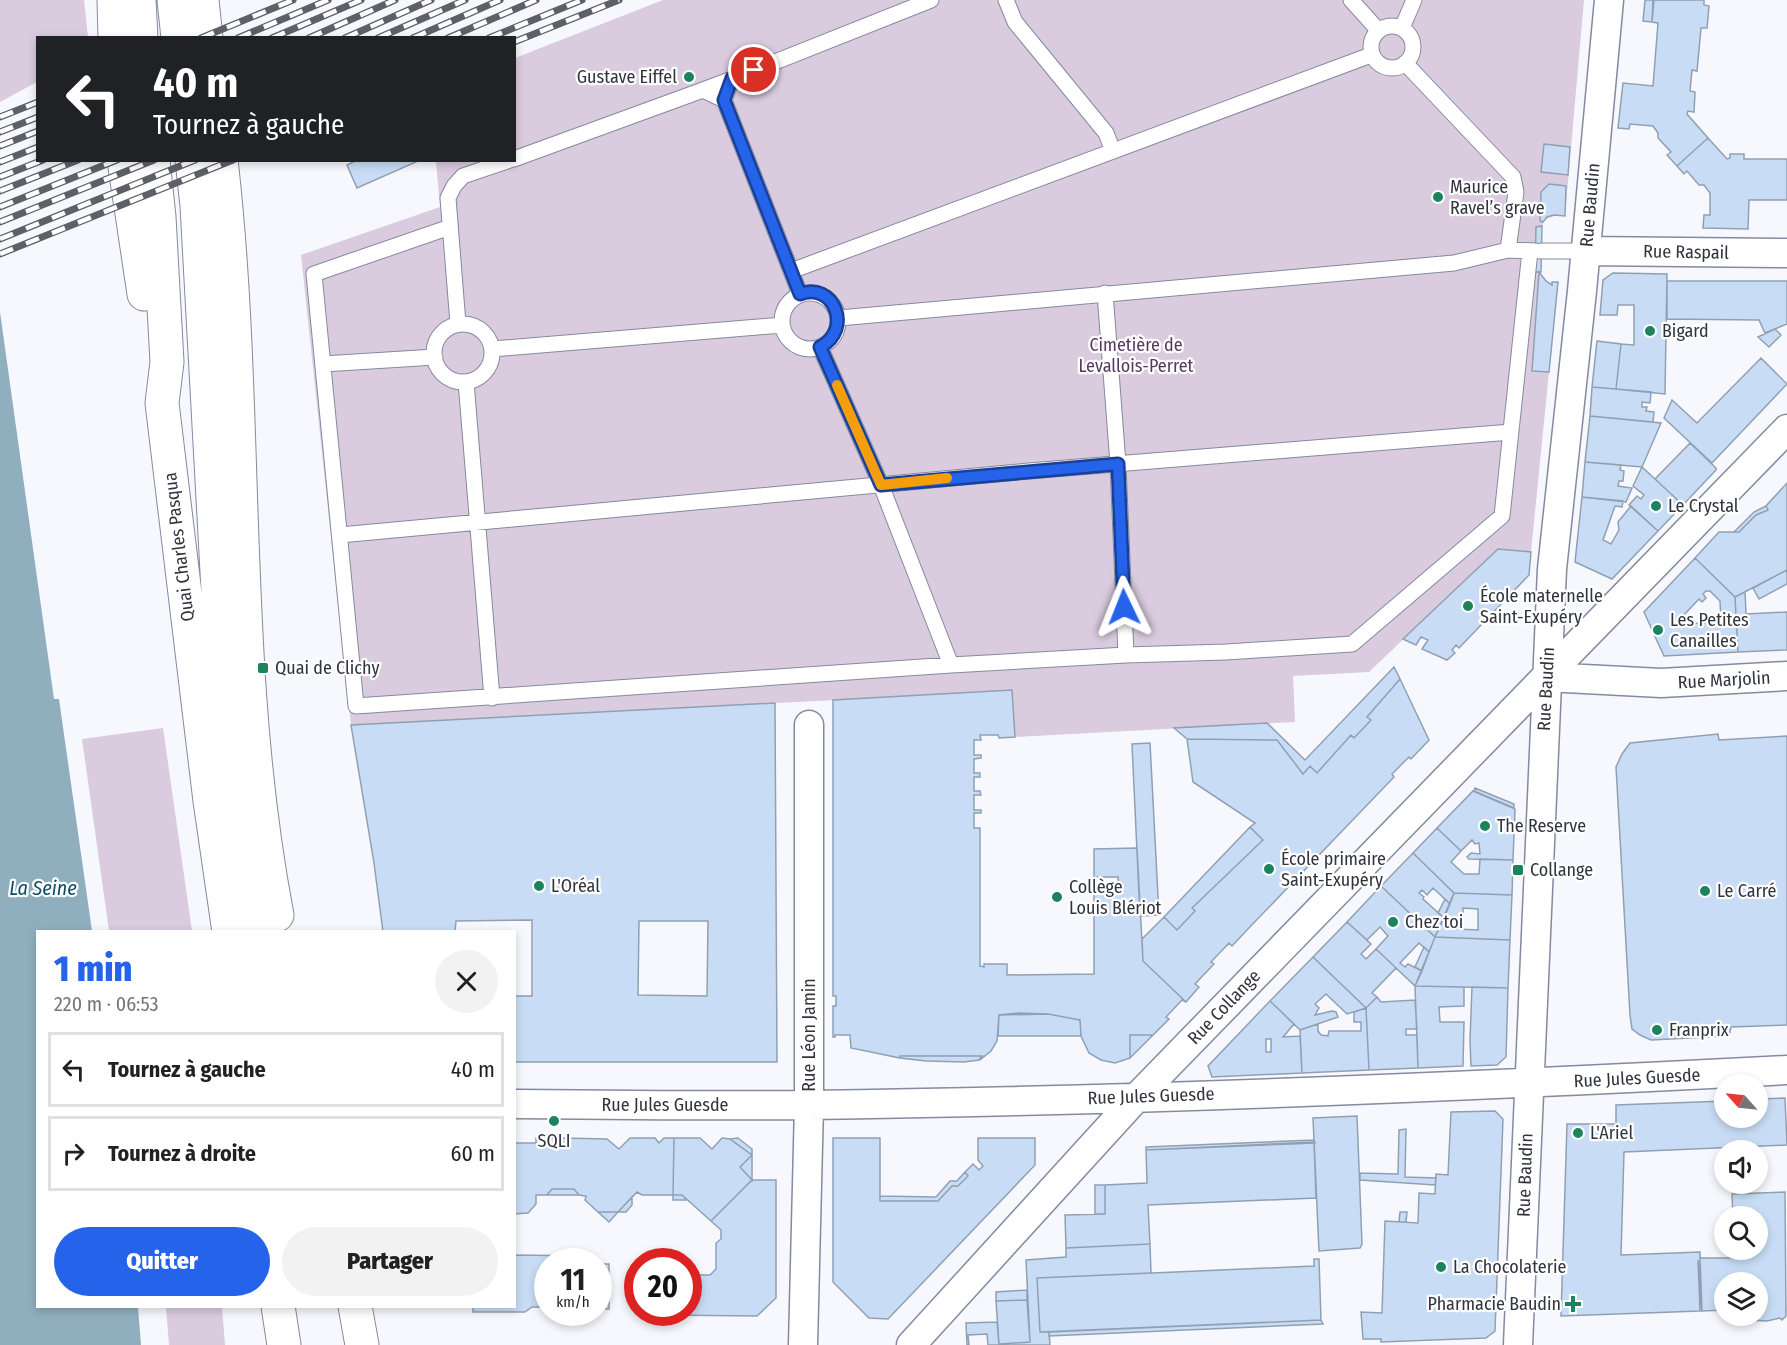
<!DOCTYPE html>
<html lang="fr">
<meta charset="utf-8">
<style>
:root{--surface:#fff;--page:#f2f2f2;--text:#202124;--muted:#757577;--line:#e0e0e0;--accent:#2563eb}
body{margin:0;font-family:"Fira Sans Condensed",sans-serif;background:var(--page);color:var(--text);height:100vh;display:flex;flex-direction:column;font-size:22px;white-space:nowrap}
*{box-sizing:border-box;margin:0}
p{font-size:20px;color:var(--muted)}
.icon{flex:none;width:33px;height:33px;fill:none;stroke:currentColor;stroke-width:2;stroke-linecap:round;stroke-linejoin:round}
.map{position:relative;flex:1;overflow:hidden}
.sheet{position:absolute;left:36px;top:930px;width:480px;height:378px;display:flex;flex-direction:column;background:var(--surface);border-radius:0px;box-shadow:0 3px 9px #0003}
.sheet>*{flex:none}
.guide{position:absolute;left:36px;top:36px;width:480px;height:126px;border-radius:0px;box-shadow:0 3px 9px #0003;background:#202124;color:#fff;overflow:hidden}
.needle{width:39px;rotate:297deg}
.controls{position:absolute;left:1714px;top:1074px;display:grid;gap:12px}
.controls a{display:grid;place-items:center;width:54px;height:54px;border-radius:50%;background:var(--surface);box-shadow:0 3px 9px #0003;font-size:30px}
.speed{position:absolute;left:534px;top:1248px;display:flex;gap:12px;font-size:30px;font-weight:700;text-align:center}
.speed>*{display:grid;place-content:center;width:78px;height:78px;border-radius:50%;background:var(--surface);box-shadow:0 3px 9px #0003;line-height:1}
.speed small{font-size:15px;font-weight:400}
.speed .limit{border:9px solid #d22;background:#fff;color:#111}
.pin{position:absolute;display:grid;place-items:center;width:51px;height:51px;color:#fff;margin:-26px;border:3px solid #fff;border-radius:50%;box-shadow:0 2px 6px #0007}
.me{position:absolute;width:66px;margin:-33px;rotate:358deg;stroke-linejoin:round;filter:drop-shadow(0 0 4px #0008)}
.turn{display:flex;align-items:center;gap:21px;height:126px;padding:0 18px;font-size:27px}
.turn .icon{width:78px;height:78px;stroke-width:2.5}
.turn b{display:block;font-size:42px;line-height:51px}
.round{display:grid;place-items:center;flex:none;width:63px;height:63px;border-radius:32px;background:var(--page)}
.headline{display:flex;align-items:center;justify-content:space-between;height:102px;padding:0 18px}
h1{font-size:36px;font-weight:800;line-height:45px;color:var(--accent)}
.cta{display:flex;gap:12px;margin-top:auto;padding:12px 18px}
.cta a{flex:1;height:69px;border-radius:36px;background:var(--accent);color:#fff;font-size:24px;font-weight:800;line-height:69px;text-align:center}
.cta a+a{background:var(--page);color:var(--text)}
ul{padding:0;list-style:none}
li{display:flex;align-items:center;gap:18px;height:75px;margin:0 12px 9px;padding:0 6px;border:3px solid var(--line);border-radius:0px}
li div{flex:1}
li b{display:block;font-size:22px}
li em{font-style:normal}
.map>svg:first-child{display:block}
.green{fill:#dacbdf}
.water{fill:#90afbe}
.building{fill:#c8ddf5;stroke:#90a0b2;stroke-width:1.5;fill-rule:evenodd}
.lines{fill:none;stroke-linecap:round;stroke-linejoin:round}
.lane-casing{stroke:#848a9f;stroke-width:17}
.street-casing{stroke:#848a9f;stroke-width:31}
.primary-casing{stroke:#848a9f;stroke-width:35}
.lane{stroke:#fff;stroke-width:15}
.street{stroke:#fff;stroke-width:28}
.primary{stroke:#fff;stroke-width:33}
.rail-casing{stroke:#5e6068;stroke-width:7}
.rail{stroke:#fff;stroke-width:4.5;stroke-dasharray:14;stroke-linecap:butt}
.route-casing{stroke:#184099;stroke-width:15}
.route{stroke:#2563eb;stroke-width:10}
.slow{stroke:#f59e0b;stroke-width:10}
.poi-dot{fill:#1c835e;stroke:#fff;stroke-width:2}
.labels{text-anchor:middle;stroke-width:4.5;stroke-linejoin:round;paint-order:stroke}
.poi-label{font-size:18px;fill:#32343d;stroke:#fff;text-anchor:start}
.street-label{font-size:18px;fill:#32343d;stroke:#fff}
.park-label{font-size:18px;fill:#55395e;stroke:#fff}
.water-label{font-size:20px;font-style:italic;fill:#0e4b62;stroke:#fff}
</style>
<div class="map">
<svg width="1787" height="1345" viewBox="0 0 1787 1345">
<rect width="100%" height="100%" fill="#f7f8fd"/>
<path class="green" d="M0,0H84L88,37L38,38L37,82L0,102Z
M663,0H1584L1565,216H1559V214L1544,220L1542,226L1540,272L1542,277L1552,284V282H1558L1531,552L1498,549L1369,672L1293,676L1295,722L1015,737L1012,691L351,725L301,255L440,207L436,161L514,160L515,58Z
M163,728L192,931H109L82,739Z
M166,1307H222L225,1345H169Z"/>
<path class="water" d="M0,312L54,699H59L92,931L38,932V1306L138,1307L141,1345H0Z"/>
<path class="building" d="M1645,0H1653L1652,22L1643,21Z
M1654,0H1704V5L1709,6L1707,28H1701L1697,71L1692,70L1690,91L1695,92L1694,112L1688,111L1687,114L1708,138L1677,166L1667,155L1671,152L1658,138V133L1653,126L1630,124L1629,129L1618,128L1623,83L1653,86L1658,23L1652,22Z
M1708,138L1727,159L1730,158V154H1744V159H1787V200H1749L1748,229L1703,228L1704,215H1710V193L1704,185H1699L1687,171L1684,174L1677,166Z
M1544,144L1570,147L1568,175L1541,172Z
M357,160H415L416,162L357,188L347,165Z
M1549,184L1566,186L1565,216L1554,215L1547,217L1543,222L1540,221L1541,192Z
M1542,226L1541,272H1535L1536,227Z
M1539,272L1546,281L1552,285V282H1558L1549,372L1532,371Z
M1613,273L1667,274L1665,394L1616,389L1621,344L1634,345V305H1618L1617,315H1600L1603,280Z
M1667,281H1787V324L1765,333L1759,320L1667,319Z
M1775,329L1781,335L1769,347L1758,337Z
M1597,341L1621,344L1616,389L1592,387Z
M1761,358L1787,384L1712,463L1664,418L1672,400L1697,423Z
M1592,387L1651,392L1650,403L1642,402V407H1647L1646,411L1654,412L1653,422L1590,416Z
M1590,416L1661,423L1642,467L1585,462Z
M1690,443L1716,468V470L1683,505L1655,479Z
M1585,462L1621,465L1620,470L1624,471L1623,481H1619L1618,486L1632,488L1626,502L1582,497Z
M1642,467L1683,505L1658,531L1629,505L1637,496L1641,499L1644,495L1633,486Z
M1787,483V570L1735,597L1695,558L1719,532H1739L1756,515L1768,510L1766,506Z
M1582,497L1623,501L1622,507L1615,506L1603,540L1611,544L1619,530L1618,522L1631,506L1658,531L1612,579L1575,562Z
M1766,506L1768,510L1756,515L1739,532H1734L1754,512Z
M1498,549L1531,552L1529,575L1459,648L1456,645L1452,650L1455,653L1447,660L1422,649L1428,640L1421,637L1416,645L1403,639Z
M1695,558L1735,597L1738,652L1664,656L1657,641L1644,612ZM1706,591H1710L1720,601L1721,622L1683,624L1681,618L1699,599L1702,602L1706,598L1703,594Z
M1787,570V584L1759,599L1753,588Z
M1745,592L1746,614L1787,612V650L1738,652L1735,597Z
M1394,667L1400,679L1367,717L1371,720L1354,738L1351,735L1317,773L1310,766L1303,774L1277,740L1187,739L1174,728L1267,723L1305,760Z
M1400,679L1429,740L1411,759L1409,757L1392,774L1394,777L1247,930L1232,946L1229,943L1211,962L1214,964L1195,984L1199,987L1186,1002L1143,961L1142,939L1164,917L1177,930L1195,911L1192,908L1263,840L1250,827L1255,823L1193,782L1187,739L1277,740L1303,774L1310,766L1317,773L1351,735L1354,738L1371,720L1367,717Z
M1012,690L1015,737L999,738L998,735H980L981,740H974V755H981V758L974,759V773H980V777H974V791H980L981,795H974V810H981V813H974V828H980V966L984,967V964H1007V975L1094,974V890H1118V877H1094V849L1137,848L1143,961L1186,1002L1182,1000L1166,1017L1169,1019L1153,1035H1130V1058L1115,1063L1101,1060L1089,1053L1081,1036L1080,1020L1048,1014L999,1015L997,1041L991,1051L981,1059L982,1056H900V1058L851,1048L850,1035H835V1037H833V1006H836V996H833V700Z
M775,703L777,1062H514V996H532V920L456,921L455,932H383L374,863L351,725ZM639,921H708L707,996L638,995Z
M1718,734L1719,740L1787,736V1025L1731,1027L1729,1036L1651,1040L1640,1035L1632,1029L1630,1015L1616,767L1622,754L1630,743Z
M1150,743L1159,915L1140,916L1132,744Z
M1475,788L1514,804V808L1474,791Z
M1473,791L1515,809L1513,860L1469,859L1467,857L1471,853L1480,854L1479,843L1475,844L1472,840L1461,851L1437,828Z
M1250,827L1263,840L1192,908L1195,911L1177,930L1164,917Z
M1437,828L1461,851L1451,862L1464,874H1479L1480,859L1513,860L1512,895L1454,893L1413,853Z
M1413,853L1454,893L1450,904L1433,888L1427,895L1422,890L1419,893L1424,897L1423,899L1444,918L1435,937L1381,886Z
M1381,886L1435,937L1429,952L1419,943L1400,963L1405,967L1408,964L1422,971L1415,986L1376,949L1388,936L1380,927L1367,940L1347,922Z
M1454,893L1512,895L1510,940L1435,937ZM1463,908L1478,909V930L1457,929L1463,917Z
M1445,899L1450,904L1444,918L1438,913Z
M1347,922L1371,944L1361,954L1366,959L1376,949L1396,968L1372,993L1377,997L1366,1008L1313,957Z
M1435,937L1510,940L1508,988L1415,986Z
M1424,947L1429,952L1422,971L1415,967Z
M1313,957L1366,1008L1347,1014L1326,994L1315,1004L1319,1008L1315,1015L1332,1011L1336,1012L1338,1017L1300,1030L1270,1001Z
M1415,986L1464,987V1006L1439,1007L1440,1022H1464L1463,1066L1418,1068Z
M1472,987L1508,988L1506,1057L1497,1065L1471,1066L1470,1041Z
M1377,997L1381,1002L1415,1000L1417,1029H1406V1035H1417L1418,1068L1369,1070L1366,1008Z
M1270,1001L1294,1024L1283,1037L1300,1036L1302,1073L1212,1077L1208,1066ZM1266,1039H1271V1052H1266Z
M1366,1008L1369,1070L1302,1073L1300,1030L1318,1024V1031L1321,1035L1328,1036L1329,1031H1361V1022H1354V1012Z
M1019,1013L1048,1014L1080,1020L1081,1036H998L999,1015Z
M1130,1035H1153L1130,1058Z
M900,1056H982L979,1060L964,1062L926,1061L900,1058Z
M1785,1098L1787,1145L1624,1152L1621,1255L1700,1252V1311L1561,1316L1567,1124H1616V1105L1725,1101V1118H1758V1099Z
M1495,1111L1503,1119L1495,1331L1486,1338L1381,1342V1339H1363L1361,1312L1382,1313L1385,1221L1418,1223L1419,1193L1435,1194L1436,1174L1448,1175L1451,1112Z
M1357,1116L1362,1244L1360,1248L1319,1251L1313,1118Z
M1406,1129L1405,1177L1436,1178L1435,1185L1360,1180V1173L1398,1174L1399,1130Z
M536,1138H554L559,1143L563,1138L607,1139L619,1149L630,1138H655L659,1143L664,1138H674L673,1195H642L637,1192L618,1212H598L585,1200L586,1196L579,1195L574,1189H552L547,1195H536V1204L528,1213L514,1214V1143H536Z
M674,1138H700L712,1149L722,1138L730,1139L752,1155L740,1167L752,1180L711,1221L682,1195H673Z
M738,1138L752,1149V1155L730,1139Z
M833,1138H880V1201H938L952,1186H958L968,1176L965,1172L973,1164L979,1170L983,1166L978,1160V1138H1035V1165L888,1319L869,1318L833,1282Z
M1314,1140L1315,1143L1146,1150V1147Z
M1314,1142L1316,1198L1148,1205L1150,1244L1066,1248L1065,1215L1105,1214V1185L1147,1183L1146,1150Z
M752,1155V1180L740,1167Z
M965,1172L968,1176L958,1186H952L938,1201H880V1196L936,1197L950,1181H957Z
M752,1180H776V1298L757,1316L665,1315V1312H688V1280L692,1275H710L716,1269V1243L721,1239V1230L711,1221Z
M1095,1185H1105V1214H1095Z
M552,1189H574L579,1195H547Z
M1785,1192L1786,1316L1782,1320L1780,1318L1767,1321L1749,1320L1747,1322L1743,1318V1316H1758V1282H1725V1310L1702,1311L1700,1258H1735V1250H1758V1216H1733L1732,1194Z
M673,1195H682L687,1200H673Z
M632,1197V1205L626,1212H618Z
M598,1212H618L609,1222Z
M1400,1212H1407L1406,1222H1399Z
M1150,1244L1151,1273L1037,1278L1040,1332H1049L1050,1345H988L987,1334L968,1335L969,1345H967L966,1323L997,1322L999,1344L1030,1342L1026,1260L1066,1257V1248Z
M514,1255L591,1256V1262H548V1307H532L525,1312H473V1306H514Z
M1314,1259H1319L1321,1320L1040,1332L1037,1278L1314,1266Z
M1698,1260L1702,1311H1700Z
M598,1264H609V1276L598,1266Z
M598,1266L609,1276V1309H598Z
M1027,1290V1300L996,1301V1292Z
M1027,1300L1030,1342L999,1344L996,1301Z
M1321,1320L1323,1324L1049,1336V1332Z"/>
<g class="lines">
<defs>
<path id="lane" d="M1006,0L1015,22L1106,133L1113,151
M1351,0L1378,30
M1371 47a21 21 0 1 1 42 0a21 21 0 1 1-42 0Z
M1402,28L1414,0
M1405,63L1513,177L1516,192L1508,250
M732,79L724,100L703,90L732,79L931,0
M724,100L800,294
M514,159L703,90
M450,227L314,274L356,706L951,665L1126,655L1118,464L1105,293
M1541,251H1585
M791,271L1371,55
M782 321a28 28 0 1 1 56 0a28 28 0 1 1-56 0Z
M839,318L1454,263L1508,250L1536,251
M458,324L448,198L454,186L463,176L510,160
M434 353a29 29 0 1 1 58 0a29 29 0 1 1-58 0Z
M820,347L881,485L951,665
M492,349L782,325
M323,364L435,357
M466,382L492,698
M340,535L1029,471L1511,432
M1126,655L1226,652L1352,644L1502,516L1530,251"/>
<path id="street" d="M1585,251L1787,253
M1546,677L1661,683L1787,676
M514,1104C613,1105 711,1106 809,1105C1135,1101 1461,1087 1787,1070
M803,1345L809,1105V725
M911,1345L1137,1097L1787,429
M1518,1345L1552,569L1582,291L1609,0"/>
<path id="primary" d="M114,0L115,38
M139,0L141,38
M174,0L178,38
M202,0L206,38
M124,160L144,294
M153,160L159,217L167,362L162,403L210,801L229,932
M192,160L197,206L225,718L238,836L259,932
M221,160C250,411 229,666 277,915
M278,1306L284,1345
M355,1306L362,1345"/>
</defs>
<use href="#lane" class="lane-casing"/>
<use href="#street" class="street-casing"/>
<use href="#primary" class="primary-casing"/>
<use href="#lane" class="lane"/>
<use href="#street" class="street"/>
<use href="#primary" class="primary"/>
<defs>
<path id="rail" d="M201,38L293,0
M238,38L328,0
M272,38L361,0
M309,38L395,0
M345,38L431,0
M378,38L465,0
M413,38L500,0
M448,38L536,0
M489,38L582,0
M514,42L619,0
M0,117L38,102
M0,132L38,117
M0,146L38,131
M0,162L38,147
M0,177L43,160
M0,191L78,160
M0,207L117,160
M0,222L154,160
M0,239L195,160
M0,254L233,160"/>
</defs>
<use href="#rail" class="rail-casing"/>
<use href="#rail" class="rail"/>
</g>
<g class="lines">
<defs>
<path id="route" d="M754,70L732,78L724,100L800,294C833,281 854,329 820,347L881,485L1118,464L1124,607"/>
</defs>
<use href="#route" class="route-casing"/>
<use href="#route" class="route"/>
<path class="slow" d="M837,385L881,485L947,478"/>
</g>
<g class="poi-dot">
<circle cx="689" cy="77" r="6"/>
<circle cx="1438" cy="197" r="6"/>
<circle cx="1650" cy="331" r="6"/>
<circle cx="1656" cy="506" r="6"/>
<circle cx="1468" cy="606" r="6"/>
<circle cx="1658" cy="630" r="6"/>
<rect x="257" y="662" width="12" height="12" rx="3"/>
<circle cx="1485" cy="826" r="6"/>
<circle cx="1269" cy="869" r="6"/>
<rect x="1512" y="864" width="12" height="12" rx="3"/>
<circle cx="539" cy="886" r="6"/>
<circle cx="1705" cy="891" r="6"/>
<circle cx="1057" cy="897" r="6"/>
<circle cx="1393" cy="922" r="6"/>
<circle cx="1657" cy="1030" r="6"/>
<circle cx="554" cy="1121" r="6"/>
<circle cx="1578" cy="1133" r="6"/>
<circle cx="1441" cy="1267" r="6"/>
<path d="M1570 1295h6v6h6v6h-6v6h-6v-6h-6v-6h6z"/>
</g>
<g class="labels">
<g class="poi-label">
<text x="677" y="83" text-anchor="end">Gustave Eiffel</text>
<text x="1450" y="193">Maurice<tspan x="1450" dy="21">Ravel’s grave</tspan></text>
<text x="1662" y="337">Bigard</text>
<text x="1668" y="512">Le Crystal</text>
<text x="1480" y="602">École maternelle<tspan x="1480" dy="21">Saint-Exupéry</tspan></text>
<text x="1670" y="626">Les Petites<tspan x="1670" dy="21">Canailles</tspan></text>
<text x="275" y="674">Quai de Clichy</text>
<text x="1497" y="832">The Reserve</text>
<text x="1281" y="865">École primaire<tspan x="1281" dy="21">Saint-Exupéry</tspan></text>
<text x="1530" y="876">Collange</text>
<text x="551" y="892">L'Oréal</text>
<text x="1069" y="893">Collège<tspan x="1069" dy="21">Louis Blériot</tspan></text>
<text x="1717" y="897">Le Carré</text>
<text x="1405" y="928">Chez toi</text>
<text x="1669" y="1036">Franprix</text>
<text x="1590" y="1139">L'Ariel</text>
<text x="554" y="1147" text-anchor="middle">SQLI</text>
<text x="1453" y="1273">La Chocolaterie</text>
<text x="1561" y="1310" text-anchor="end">Pharmacie Baudin</text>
</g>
<g class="street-label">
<text transform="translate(1590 205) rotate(-85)" y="6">Rue Baudin</text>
<text transform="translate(1686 252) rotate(1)" y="6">Rue Raspail</text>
<text transform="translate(179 547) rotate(-97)" y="6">Quai Charles Pasqua</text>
<text transform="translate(1724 680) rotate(-3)" y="6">Rue Marjolin</text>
<text transform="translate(1546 689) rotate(-87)" y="6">Rue Baudin</text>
<text transform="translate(1224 1007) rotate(-46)" y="6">Rue Collange</text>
<text transform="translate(809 1035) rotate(-90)" y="6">Rue Léon Jamin</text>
<text transform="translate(1637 1078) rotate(-3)" y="6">Rue Jules Guesde</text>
<text transform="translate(1151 1096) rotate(-2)" y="6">Rue Jules Guesde</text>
<text x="665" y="1111">Rue Jules Guesde</text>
<text transform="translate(1525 1175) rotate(-88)" y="6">Rue Baudin</text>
</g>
<g class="park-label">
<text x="1136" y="351">Cimetière de<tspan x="1136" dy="21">Levallois-Perret</tspan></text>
</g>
<g class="water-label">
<text x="43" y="895">La Seine</text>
</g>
</g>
</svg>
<div class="controls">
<a><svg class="needle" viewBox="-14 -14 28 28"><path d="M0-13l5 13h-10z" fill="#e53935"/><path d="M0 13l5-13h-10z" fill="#757577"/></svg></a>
<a><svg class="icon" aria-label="sound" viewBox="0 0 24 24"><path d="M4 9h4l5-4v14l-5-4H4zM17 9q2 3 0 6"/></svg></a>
<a><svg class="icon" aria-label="search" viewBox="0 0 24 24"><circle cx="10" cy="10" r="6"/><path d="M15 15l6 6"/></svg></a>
<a><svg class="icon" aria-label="layers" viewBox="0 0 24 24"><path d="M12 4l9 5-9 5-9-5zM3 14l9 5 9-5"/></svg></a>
</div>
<div class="speed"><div>11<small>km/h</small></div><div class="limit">20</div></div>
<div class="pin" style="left:754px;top:70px;background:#d93025"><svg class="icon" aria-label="arrive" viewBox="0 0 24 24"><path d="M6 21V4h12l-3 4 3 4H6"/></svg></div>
<svg class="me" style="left:1124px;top:607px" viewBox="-20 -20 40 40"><path d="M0-17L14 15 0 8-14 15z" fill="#2563eb" stroke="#fff" stroke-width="4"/></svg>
<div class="guide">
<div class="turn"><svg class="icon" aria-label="left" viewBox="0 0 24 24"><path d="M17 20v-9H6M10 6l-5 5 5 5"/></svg><div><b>40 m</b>Tournez à gauche</div></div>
</div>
<section class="sheet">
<div class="headline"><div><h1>1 min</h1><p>220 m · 06:53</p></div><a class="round"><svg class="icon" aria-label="close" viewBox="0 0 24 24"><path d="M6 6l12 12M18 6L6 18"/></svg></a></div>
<ul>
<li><svg class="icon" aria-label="left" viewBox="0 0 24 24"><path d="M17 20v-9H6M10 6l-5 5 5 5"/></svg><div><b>Tournez à gauche</b></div><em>40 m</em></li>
<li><svg class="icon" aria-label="right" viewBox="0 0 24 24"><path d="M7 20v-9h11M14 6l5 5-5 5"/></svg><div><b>Tournez à droite</b></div><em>60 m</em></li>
</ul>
<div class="cta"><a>Quitter</a><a>Partager</a></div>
</section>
</div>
